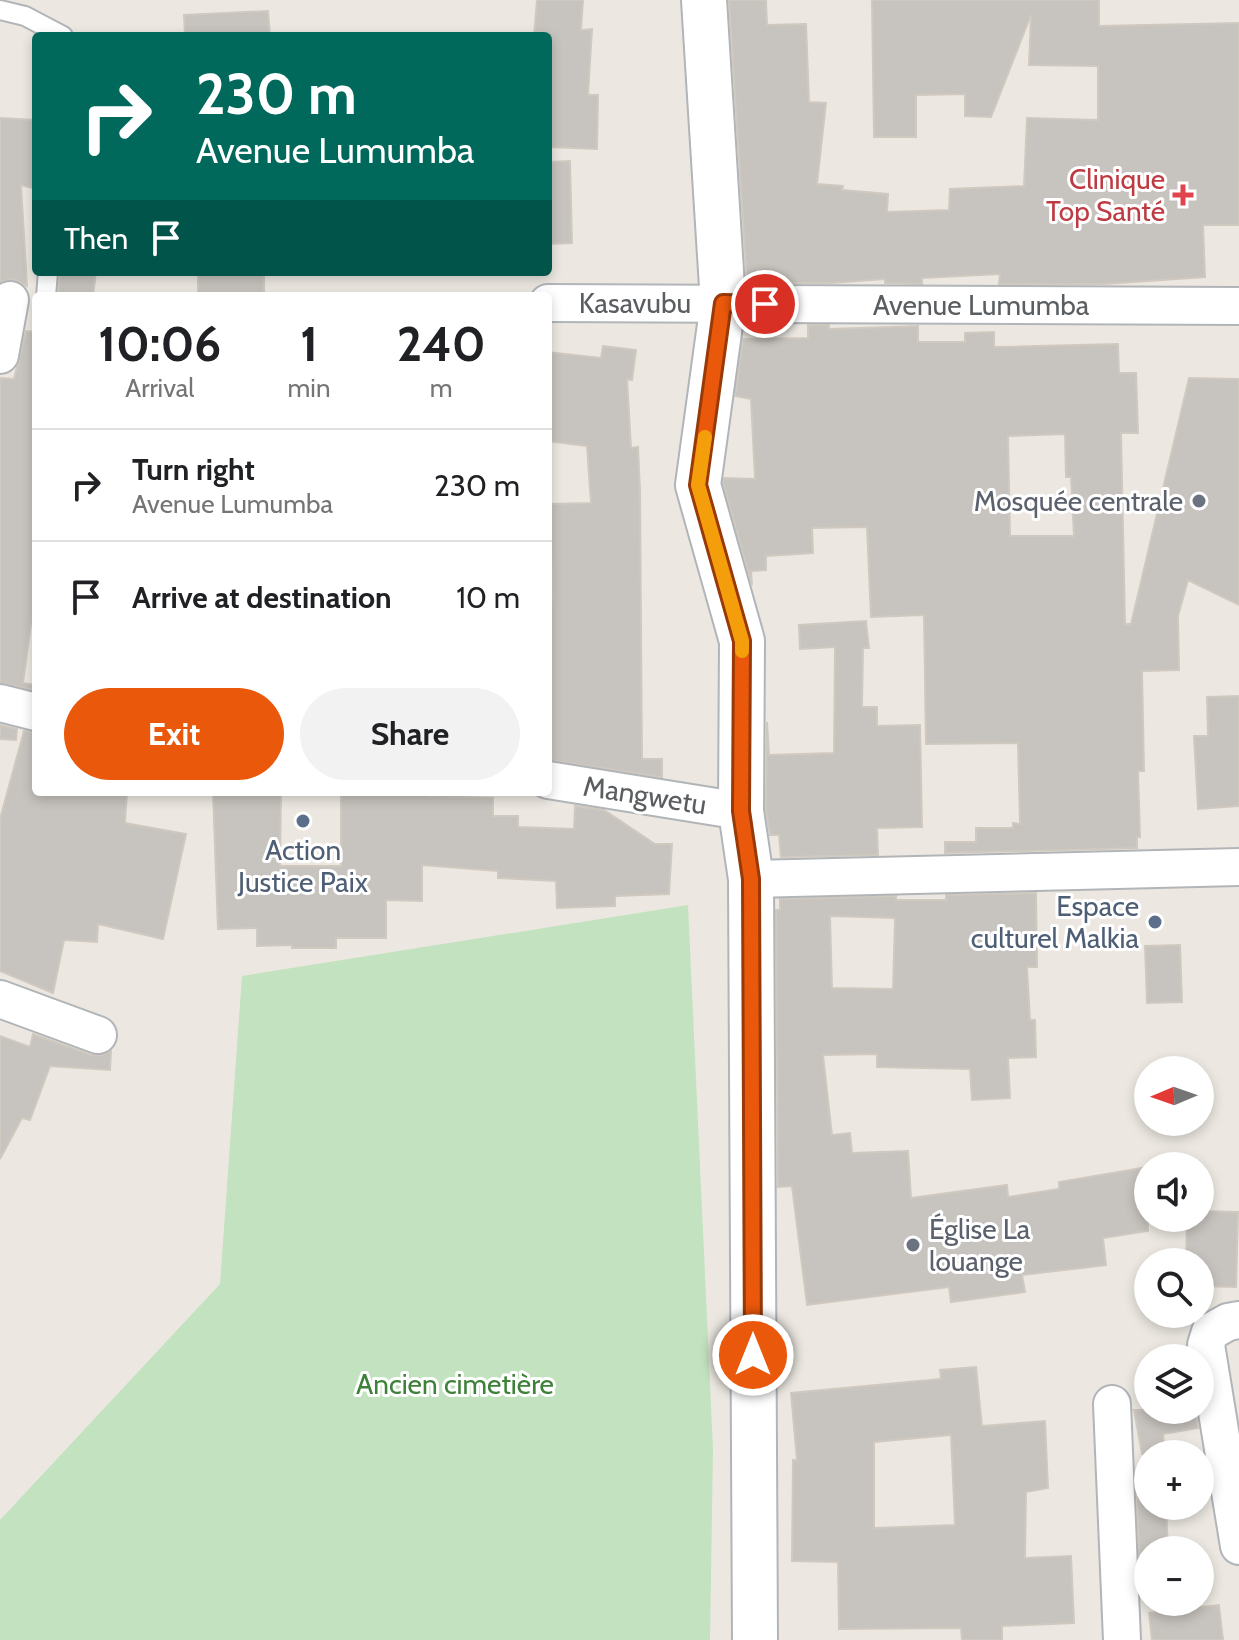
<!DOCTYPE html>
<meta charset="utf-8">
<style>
:root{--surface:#fff;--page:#f2f2f2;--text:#202124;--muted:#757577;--line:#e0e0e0;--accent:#ea580c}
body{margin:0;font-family:Cabin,sans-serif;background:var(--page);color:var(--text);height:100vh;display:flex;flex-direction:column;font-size:30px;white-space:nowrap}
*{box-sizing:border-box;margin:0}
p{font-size:26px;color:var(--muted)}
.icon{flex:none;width:44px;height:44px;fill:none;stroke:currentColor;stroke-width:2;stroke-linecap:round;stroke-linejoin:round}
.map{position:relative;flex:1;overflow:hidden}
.drawer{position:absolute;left:32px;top:292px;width:520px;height:504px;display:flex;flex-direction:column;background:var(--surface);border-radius:8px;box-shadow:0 4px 12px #0003}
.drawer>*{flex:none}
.top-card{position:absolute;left:32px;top:32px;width:520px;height:244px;border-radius:8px;box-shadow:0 4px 12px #0003;background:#00695c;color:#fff;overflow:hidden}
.needle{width:52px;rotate:268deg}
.buttons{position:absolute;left:1134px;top:1056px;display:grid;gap:16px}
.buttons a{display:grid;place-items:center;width:80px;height:80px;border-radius:50%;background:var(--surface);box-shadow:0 4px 12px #0003;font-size:40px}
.pin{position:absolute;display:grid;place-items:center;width:68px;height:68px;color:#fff;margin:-34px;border:4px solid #fff;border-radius:50%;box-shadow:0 2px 8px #0007}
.me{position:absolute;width:88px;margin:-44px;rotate:0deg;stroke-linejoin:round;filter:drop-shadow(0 0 6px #0008)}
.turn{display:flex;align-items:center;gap:28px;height:168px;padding:0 32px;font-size:36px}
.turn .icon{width:104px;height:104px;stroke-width:2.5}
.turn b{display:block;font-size:56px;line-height:68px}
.then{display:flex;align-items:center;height:76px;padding:0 32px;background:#0003;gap:16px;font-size:30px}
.eta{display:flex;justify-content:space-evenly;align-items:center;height:136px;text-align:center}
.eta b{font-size:48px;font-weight:800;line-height:56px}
.cta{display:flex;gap:16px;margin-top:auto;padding:16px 32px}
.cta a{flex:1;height:92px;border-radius:48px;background:var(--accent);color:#fff;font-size:32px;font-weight:800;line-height:92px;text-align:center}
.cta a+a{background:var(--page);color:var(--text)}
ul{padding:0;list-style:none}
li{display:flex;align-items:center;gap:24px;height:112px;padding:0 32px;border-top:2px solid var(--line)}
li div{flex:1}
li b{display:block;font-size:30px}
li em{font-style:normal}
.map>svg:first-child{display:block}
.green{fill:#c3e2bf}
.building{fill:#c7c3be;stroke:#d0c9c0;stroke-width:2;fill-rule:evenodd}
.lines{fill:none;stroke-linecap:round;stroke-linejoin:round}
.lane-casing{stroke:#b2b5b8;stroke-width:22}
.street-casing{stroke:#b2b5b8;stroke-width:40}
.secondary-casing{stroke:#b1b5b8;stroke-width:48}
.lane{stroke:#fff;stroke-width:18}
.street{stroke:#fff;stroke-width:36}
.secondary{stroke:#fff;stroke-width:44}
.route-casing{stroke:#983908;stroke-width:20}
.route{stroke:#ea580c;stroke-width:14}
.slow{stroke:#f59e0b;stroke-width:14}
.health-dot{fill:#e0444e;stroke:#fff;stroke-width:3}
.worship-dot{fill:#6b7280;stroke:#fff;stroke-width:3}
.service-dot{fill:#5c6f8a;stroke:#fff;stroke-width:3}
.labels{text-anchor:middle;stroke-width:6;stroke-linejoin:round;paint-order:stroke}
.health-label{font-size:28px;fill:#be3a42;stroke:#fff;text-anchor:end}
.street-label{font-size:28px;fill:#5a5e61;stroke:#fff}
.worship-label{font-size:28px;fill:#5b616d;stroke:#fff;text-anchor:end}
.service-label{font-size:28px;fill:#4e5e75;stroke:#fff}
.park-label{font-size:28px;fill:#3e8139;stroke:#fff}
</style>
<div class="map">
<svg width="1239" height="1640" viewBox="0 0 1239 1640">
<rect width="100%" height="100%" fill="#ece8e1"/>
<path class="green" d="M688,905L713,1449L710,1640H0V1520L220,1284L242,976Z"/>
<path class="building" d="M537,0H583L581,30L592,29L588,95H598L597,149L548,147V36H534Z
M729,0H766L767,25L806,24L809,102L826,103L817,184L843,186L842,190L888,194L887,212L949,210L950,189L1024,186L1027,118L1098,120V66L1029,65L1031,15L991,117L965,116V94L916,95V137H874L872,0H1099V26L1239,23V225H1203L1205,277L1105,284H999L1000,274L922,278V284L885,283V279L832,283H747Z
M268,11L270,36H185L184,15Z
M0,118L36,120V189L21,185L27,286L13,279L0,282Z
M570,161L572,243L548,244V162Z
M96,272L93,296H58L60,272Z
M198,272H264V296H198Z
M808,325H829V329L918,326V342H965V333L994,332V347L1118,344L1119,373H1136L1138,433H1121L1125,624H1131L1189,378L1239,379V605L1188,580L1178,616L1179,670L1142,671L1144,771H1138L1140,837H1137V848L945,853V842H976V828H1013V823L1020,824L1018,743L926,744L924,615L871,617L867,527L812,528L813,553L766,556V570L751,571L752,585L723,483L724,478L755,479L751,399L735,396L743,339L808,338ZM1065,434L1066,477H1071L1074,536H1010L1008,436Z
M26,331L36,332V625L31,624L23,683L35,685L34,690L0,683V378L14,379Z
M603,346L636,350L632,380L627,379L631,448L638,447L640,491L642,759H662V777L548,760V600H553L549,504L591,503L587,446L548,441V352L601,358Z
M866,621L869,648H863L862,707H877V726L920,725L922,827L877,828L878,855L781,857L779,835H770L766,809L767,722L769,755L834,753L835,647L800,649L799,625Z
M1239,696V806L1198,809L1194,736H1208L1207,697Z
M0,725L17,729L16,740L0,739Z
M24,731L36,732V792H127L125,823L186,834L163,939L98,924L97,942L64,940L53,993L0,971V819Z
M213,792H281L280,866H341V792H428V796L493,798V816H518V827L574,829L575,806L604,810L655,844H672L669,894L615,896V906L557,908L556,881L498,878V871L422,865V901L386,900V938H336V948H292V945L257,946V928L218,929Z
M1036,893L1037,967H1027L1030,1020H1035L1036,1057L1008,1058L1010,1098L972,1100L970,1069L877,1067V1054L823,1055L832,1135L850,1133L852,1153L908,1151L911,1198L1007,1185L1008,1197L1059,1189V1182L1148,1167V1231L1103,1238L1106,1265L1022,1275L1025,1292L951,1302L949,1287L807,1305L792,1186L778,1187V1185L776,910H780V899L896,896V900H946V895ZM830,916L895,918L893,989L832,988Z
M1180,945L1182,1002L1147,1003L1145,946Z
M33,1034L91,1055H102L111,1051L110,1070L50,1066L30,1120L22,1118L0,1159V1036L30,1047Z
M1200,1211L1238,1212L1236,1287L1200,1286V1262H1186L1187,1218H1200Z
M976,1367L982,1426L1045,1421L1048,1488L1026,1492L1025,1558L1071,1556L1074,1623L1002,1626V1640H962L961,1628L839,1629L838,1562L792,1561L793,1460H797L791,1393L941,1379L940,1370ZM951,1435L955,1525L874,1528V1442Z
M1134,1410H1195L1198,1428L1163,1434L1165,1454H1142Z
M1137,1492H1148V1506H1166L1168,1550H1148V1555L1139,1556Z
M1219,1605L1223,1640H1152L1149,1613Z"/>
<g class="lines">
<defs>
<path id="lane" d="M0,10L25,16L63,36
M46,296L48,272"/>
<path id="street" d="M548,303L1239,306
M0,355L10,300
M0,703L36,712
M548,780L741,811
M751,879L1239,867
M0,999L98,1035
M1239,1320L1228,1322L1210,1332L1206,1345L1239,1546
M1112,1404L1122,1640"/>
<path id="secondary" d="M704,0L723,303L698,485L742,641L741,811L751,879L755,1640"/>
</defs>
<use href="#lane" class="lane-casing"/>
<use href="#street" class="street-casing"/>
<use href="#secondary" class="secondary-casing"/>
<use href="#lane" class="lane"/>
<use href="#street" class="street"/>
<use href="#secondary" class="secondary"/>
</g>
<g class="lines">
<defs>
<path id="route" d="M753,1355L751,879L741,811L742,641L698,485L723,303L765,304"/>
</defs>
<use href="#route" class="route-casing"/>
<use href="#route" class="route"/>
<path class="slow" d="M705,437L698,485L742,641V651"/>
</g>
<path class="health-dot" d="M1179 183h8v8h8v8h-8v8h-8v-8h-8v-8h8z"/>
<g class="worship-dot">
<circle cx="1199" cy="501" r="8"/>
<circle cx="913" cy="1245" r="8"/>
</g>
<g class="service-dot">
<circle cx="303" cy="821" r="8"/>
<circle cx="1155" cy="922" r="8"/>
</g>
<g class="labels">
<g class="health-label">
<text x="1165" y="189">Clinique<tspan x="1165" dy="32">Top Santé</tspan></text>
</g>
<g class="street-label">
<text x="635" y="313">Kasavubu</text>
<text x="981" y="315">Avenue Lumumba</text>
<text transform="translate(645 795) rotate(9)" y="10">Mangwetu</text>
</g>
<g class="worship-label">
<text x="1183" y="511">Mosquée centrale</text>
<text x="929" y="1239" text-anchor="start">Église La<tspan x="929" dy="32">louange</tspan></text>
</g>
<g class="service-label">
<text x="303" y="860">Action<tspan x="303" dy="32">Justice Paix</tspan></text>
<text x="1139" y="916" text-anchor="end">Espace<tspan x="1139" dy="32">culturel Malkia</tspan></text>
</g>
<g class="park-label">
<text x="455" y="1394">Ancien cimetière</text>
</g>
</g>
</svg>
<div class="buttons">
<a><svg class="needle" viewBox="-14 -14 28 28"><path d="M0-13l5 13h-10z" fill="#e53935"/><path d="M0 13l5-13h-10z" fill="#757577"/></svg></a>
<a><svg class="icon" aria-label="sound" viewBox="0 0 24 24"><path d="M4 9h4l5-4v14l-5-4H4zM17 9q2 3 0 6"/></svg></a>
<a><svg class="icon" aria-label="search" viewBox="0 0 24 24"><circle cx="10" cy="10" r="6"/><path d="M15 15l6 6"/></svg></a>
<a><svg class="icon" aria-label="layers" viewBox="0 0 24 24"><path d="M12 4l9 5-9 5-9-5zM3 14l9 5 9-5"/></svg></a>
<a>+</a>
<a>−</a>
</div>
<div class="pin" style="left:765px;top:304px;background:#d93025"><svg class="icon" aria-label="arrive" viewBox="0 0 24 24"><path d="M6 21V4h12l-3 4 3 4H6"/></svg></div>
<svg class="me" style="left:753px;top:1355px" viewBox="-20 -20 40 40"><circle r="17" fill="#ea580c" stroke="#fff" stroke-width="3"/><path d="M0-11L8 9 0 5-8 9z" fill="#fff"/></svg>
<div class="top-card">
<div class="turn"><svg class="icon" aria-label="right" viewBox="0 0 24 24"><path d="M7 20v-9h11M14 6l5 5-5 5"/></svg><div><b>230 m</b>Avenue Lumumba</div></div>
<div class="then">Then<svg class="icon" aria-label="arrive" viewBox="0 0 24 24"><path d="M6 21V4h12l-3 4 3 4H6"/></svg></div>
</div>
<section class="drawer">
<div class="eta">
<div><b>10:06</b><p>Arrival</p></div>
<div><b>1</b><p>min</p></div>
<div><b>240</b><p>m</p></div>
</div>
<ul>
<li><svg class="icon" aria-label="right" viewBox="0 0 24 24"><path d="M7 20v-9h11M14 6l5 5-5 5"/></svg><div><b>Turn right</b><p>Avenue Lumumba</p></div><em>230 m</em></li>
<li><svg class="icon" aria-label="arrive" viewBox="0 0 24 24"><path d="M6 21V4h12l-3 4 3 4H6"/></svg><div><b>Arrive at destination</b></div><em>10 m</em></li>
</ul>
<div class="cta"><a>Exit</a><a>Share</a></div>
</section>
</div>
